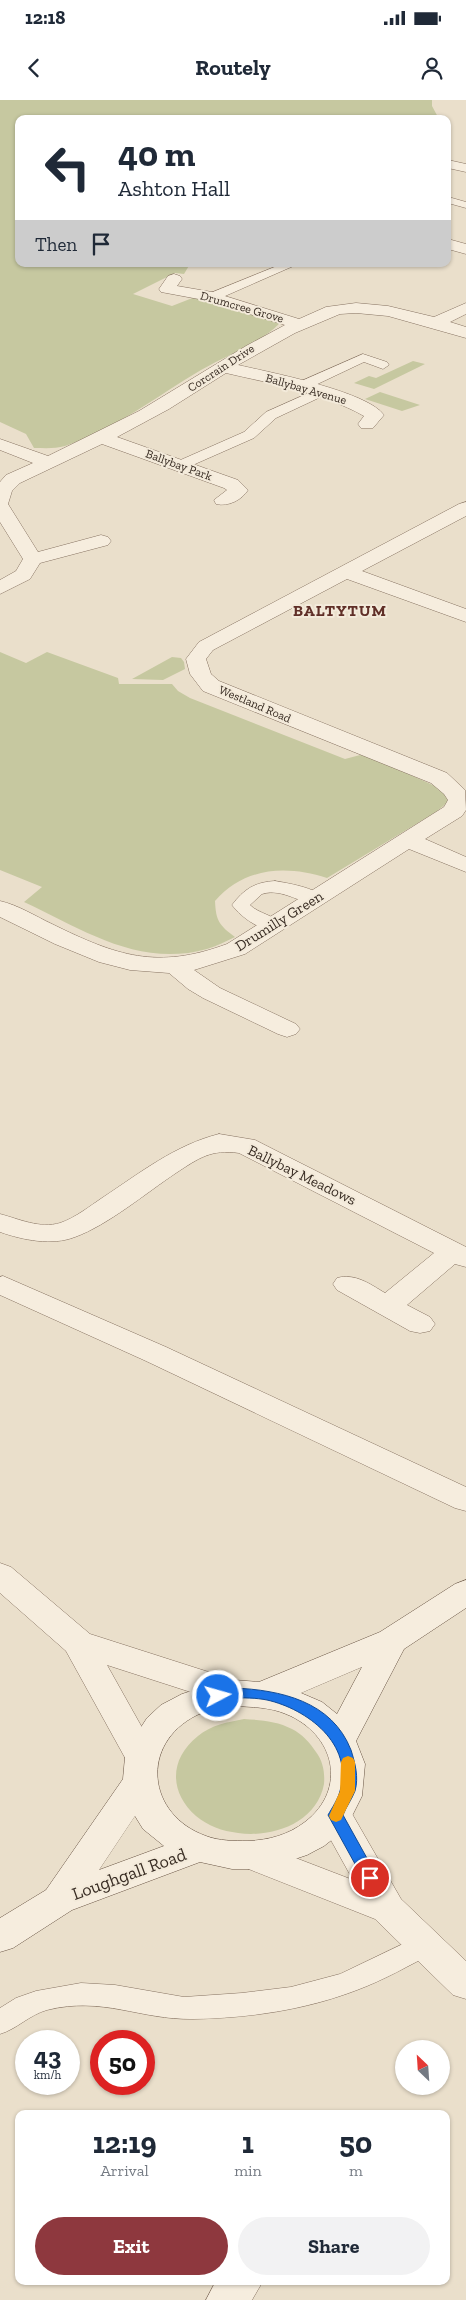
<!DOCTYPE html>
<style>
:root{--surface:#fff;--page:#f2f2f3;--text:#1f2937;--muted:#747a83;--accent:#8e383e}
body{margin:0;font-family:"Zilla Slab",serif;background:var(--page);color:var(--text);height:100vh;display:flex;flex-direction:column;font-size:19px;white-space:nowrap}
*{box-sizing:border-box;margin:0}
p{font-size:16px;color:var(--muted)}
.icon{flex:none;width:28px;height:28px;fill:none;stroke:currentColor;stroke-width:2;stroke-linecap:round;stroke-linejoin:round}
.map{position:relative;flex:1;overflow:hidden}
.drawer{position:absolute;left:15px;top:2010px;width:435px;height:175px;display:flex;flex-direction:column;background:var(--surface);border-radius:10px;box-shadow:0 1px 4px #0004}
.drawer>*{flex:none}
.top-card{position:absolute;left:15px;top:15px;width:436px;height:152px;border-radius:10px;box-shadow:0 1px 4px #0004;background:#fff;color:var(--text);overflow:hidden}
.needle{width:32px;rotate:335deg}
.controls{position:absolute;left:395px;top:1940px;display:grid;gap:10px}
.controls a{display:grid;place-items:center;width:55px;height:55px;border-radius:50%;background:var(--surface);box-shadow:0 1px 4px #0004;font-size:25px}
.speed{position:absolute;left:15px;top:1930px;display:flex;gap:10px;font-size:25px;font-weight:700;text-align:center}
.speed>*{display:grid;place-content:center;width:65px;height:65px;border-radius:50%;background:var(--surface);box-shadow:0 1px 4px #0004;line-height:1}
.speed small{font-size:12px;font-weight:400}
.speed .limit{border:8px solid #d22;background:#fff;color:#111}
.pin{position:absolute;display:grid;place-items:center;width:42px;height:42px;color:#fff;margin:-21px;border:2px solid #fff;border-radius:50%;box-shadow:0 1px 5px #0007}
.me{position:absolute;width:55px;margin:-28px;rotate:84deg;stroke-linejoin:round;filter:drop-shadow(0 0 4px #0008)}
.turn{display:flex;align-items:center;gap:18px;height:105px;padding:0 20px;font-size:22px}
.turn .icon{width:65px;height:65px;stroke-width:2.5}
.turn b{display:block;font-size:35px;line-height:42px}
.then{display:flex;align-items:center;height:48px;padding:0 20px;background:#0003;gap:10px;font-size:19px}
.eta{display:flex;justify-content:space-evenly;align-items:center;height:85px;text-align:center}
.eta b{font-size:30px;font-weight:700;line-height:35px}
.button{display:flex;gap:10px;margin-top:auto;padding:10px 20px}
.button a{flex:1;height:58px;border-radius:30px;background:var(--accent);color:#fff;font-size:20px;font-weight:700;line-height:58px;text-align:center}
.button a+a{background:var(--page);color:var(--text)}
.status{display:flex;justify-content:space-between;align-items:center;height:35px;padding:0 25px;background:var(--surface);direction:ltr}
.status svg{height:14px;fill:currentColor}
header{display:flex;justify-content:space-between;align-items:center;height:65px;padding:0 20px;background:var(--surface);font-size:22px;font-weight:700}
.map>svg:first-child{display:block}
.green{fill:#c6c8a0}
.lines{fill:none;stroke-linecap:round;stroke-linejoin:round}
.service-casing{stroke:#867261;stroke-width:1}
.minor-casing{stroke:#867261;stroke-width:1}
.secondary-casing{stroke:#685444;stroke-width:1}
.service{fill:#f6edde;fill-rule:evenodd}
.minor{fill:#f6edde;fill-rule:evenodd}
.secondary{fill:#f6edde;fill-rule:evenodd}
.route{fill:#1a73e8;stroke:#114b97}
.slow{fill:#f59e0b}
.labels{text-anchor:middle;stroke-width:4;stroke-linejoin:round;paint-order:stroke}
.far-street-label{font-size:12px;fill:#382c23;stroke:#f3eada}
.street-label{font-size:15px;fill:#382c23;stroke:#f3eada}
.far-district-label{font-size:16px;font-weight:bold;letter-spacing:1px;fill:#602f27;stroke:#f3eada}
.near-street-label{font-size:18px;fill:#382c23;stroke:#f3eada}
</style>
<div class="status"><b>12:18</b><svg viewBox="0 0 49 12"><path d="M0 12V9h3v3zM5 12V6h3v6zM10 12V3h3v9zM15 12V0h3v12zM26 1h20v11H26zM47 4h2v5h-2z"/></svg></div>
<header><svg class="icon" aria-label="back" viewBox="0 0 24 24"><path d="M15 5l-7 7 7 7"/></svg>Routely<svg class="icon" aria-label="person" viewBox="0 0 24 24"><circle cx="12" cy="8" r="4"/><path d="M4 21q1-7 8-7t8 7"/></svg></header>
<div class="map">
<svg width="466" height="2200" viewBox="0 0 466 2200">
<rect width="100%" height="100%" fill="#eadfcb"/>
<path class="green" d="M0,0H432V6L439,19H19V164H190L184,174L175,173L133,194L172,206L195,197L280,223C259,244 227,255 201,270C157,296 114,330 65,346C55,349 44,348 34,348L26,334L0,322Z
M413,261L425,264L374,289L354,283L369,276L376,278Z
M380,292L420,305L402,311L365,299Z
M0,552L26,563L47,552L118,578L119,584H172L178,591L190,598L345,659L364,654L435,686L446,696L448,702L436,712L327,778C286,765 245,767 215,801C216,821 219,825 235,837C226,841 217,846 207,849C139,868 84,830 24,802L42,787L0,770Z
M172,557L181,558L184,562L185,569L163,580L132,579Z
M244,1619C260,1620 277,1621 292,1629C302,1634 310,1643 316,1652C323,1661 325,1673 324,1684C317,1723 272,1738 238,1733C222,1731 208,1726 196,1716C169,1692 169,1659 198,1636C211,1625 228,1622 244,1619Z"/>
<g class="lines">
<defs>
<path id="service" d="M452,98L466,102V108L448,103V99Z
M282,164H298L216,200H208L206,197L208,194Z
M363,254L387,262L389,265L383,269L364,262L307,289L302,290L296,286L297,283Z
M320,288L325,289L326,292L325,295L276,318L254,338L186,368L181,369L174,365L176,362L244,332L266,312Z
M275,781C287,783 317,788 324,798L321,802C302,807 284,787 262,794L250,805C259,814 275,815 282,825L279,829C262,833 242,818 232,805C244,789 255,782 275,781Z
M426,1833L435,1836L439,1844L435,1852C410,1865 384,1880 357,1890C305,1910 249,1918 193,1919C140,1920 103,1896 47,1910C29,1915 17,1929 0,1934V1908L16,1898L36,1891L81,1883L115,1885L184,1897L242,1893L291,1887L340,1874Z"/>
<path id="minor" d="M448,60L466,64V72L448,68Z
M448,139L466,144V154L448,149Z
M174,174L180,176L182,179L177,186L212,192L299,219L326,207L356,203L388,206L434,217L466,203V214L450,222L466,227V238L388,216L356,213L340,214L295,233L238,265C268,272 367,291 384,315L373,328H361L358,324L364,316C321,292 273,284 226,273L169,309L117,337L238,380L248,390C242,400 228,407 216,404L214,400L227,390L224,388L102,344L20,383L12,391L8,404L38,452L101,435L108,437L111,441L108,445L40,463L30,479L0,494V480L16,471L23,459L0,422V382L6,375L33,363L0,350V339L48,356L139,311L246,246L285,225L204,200L161,192L159,189L168,176Z
M466,402V416L362,471L466,509V522L347,479L213,550L206,559L211,574L219,581L447,673L465,690L466,710L462,716L425,739L466,757V772L409,749L245,854L194,870L220,888L296,924L300,929L296,934L287,937L278,934L203,898L188,889L169,873L130,870L99,862L55,844L0,817V801C18,805 35,816 52,824C117,856 157,870 227,844L444,707L448,700L444,694L431,683L203,591L190,574L186,559L199,542L459,404Z
M219,1034L255,1040L466,1147V1167L455,1164L407,1205L430,1217L435,1224L430,1231L420,1233L410,1231L337,1190L333,1184L337,1178C355,1173 370,1184 385,1193L434,1153L239,1053C211,1049 199,1058 176,1073C146,1093 108,1125 75,1137C52,1146 23,1140 0,1132V1114C19,1119 40,1129 60,1123C75,1118 90,1106 102,1098C140,1073 175,1045 219,1034Z
M3,1176L166,1247L466,1387V1411L455,1408L146,1261L0,1195V1177Z
M0,1463L11,1467L90,1534L246,1584L251,1593L246,1602L234,1606L107,1565L158,1656L153,1665L141,1669L129,1665L66,1551L0,1493Z
M335,1701L347,1705L401,1799L466,1861V1899L453,1895L375,1819L241,1766L236,1756L241,1746L254,1742L353,1780L317,1715L323,1705Z
M216,2181H263L252,2200H206Z"/>
<path id="secondary" d="M466,1480V1508L404,1549L356,1641L365,1664L362,1696L349,1722L338,1735L324,1746L307,1755L277,1765L259,1769H232L200,1762L72,1810L13,1848L0,1852V1818L46,1790L123,1679L125,1657L132,1641L147,1618L161,1605L182,1594L210,1585L234,1580L259,1582L380,1532L455,1484ZM362,1567L337,1614L322,1602L301,1593ZM234,1606C251,1607 270,1607 286,1614C335,1634 348,1689 305,1722C288,1735 269,1740 248,1741C234,1741 219,1741 206,1736C147,1715 139,1644 197,1615C209,1610 222,1608 234,1606ZM135,1716L143,1729L164,1746L99,1770Z"/>
</defs>
<use href="#service" class="service-casing"/>
<use href="#minor" class="minor-casing"/>
<use href="#secondary" class="secondary-casing"/>
<use href="#service" class="service"/>
<use href="#minor" class="minor"/>
<use href="#secondary" class="secondary"/>
</g>
<path class="route" d="M234,1588C280,1590 332,1601 351,1650C355,1663 359,1677 355,1691C352,1699 346,1707 343,1715L378,1778L376,1782L370,1784L365,1782L328,1715C332,1708 338,1699 340,1691C354,1644 307,1609 267,1600C257,1598 242,1597 232,1599C225,1600 220,1602 213,1600L211,1596L213,1593Z"/>
<path class="slow" d="M348,1656L353,1658L355,1662V1691L341,1720L336,1722L331,1720L329,1716L340,1691L341,1662L343,1658Z"/>
<g class="labels">
<g class="far-street-label">
<text transform="translate(242 207) rotate(16)" y="4">Drumcree Grove</text>
<text transform="translate(221 268) rotate(-33)" y="4">Corcrain Drive</text>
<text transform="translate(306 289) rotate(16)" y="4">Ballybay Avenue</text>
<text transform="translate(179 365) rotate(20)" y="4">Ballybay Park</text>
<text transform="translate(255 604) rotate(23)" y="4">Westland Road</text>
</g>
<g class="street-label">
<text transform="translate(279 821) rotate(-32)" y="5">Drumilly Green</text>
<text transform="translate(302 1075) rotate(26)" y="5">Ballybay Meadows</text>
</g>
<g class="far-district-label">
<text x="340" y="516">BALTYTUM</text>
</g>
<g class="near-street-label">
<text transform="translate(129 1774) rotate(-20)" y="6">Loughgall Road</text>
</g>
</g>
</svg>
<div class="controls">
<a><svg class="needle" viewBox="-14 -14 28 28"><path d="M0-13l5 13h-10z" fill="#e53935"/><path d="M0 13l5-13h-10z" fill="#747a83"/></svg></a>
</div>
<div class="speed"><div>43<small>km/h</small></div><div class="limit">50</div></div>
<div class="pin" style="left:370px;top:1778px;background:#d93025"><svg class="icon" aria-label="arrive" viewBox="0 0 24 24"><path d="M6 21V4h12l-3 4 3 4H6"/></svg></div>
<svg class="me" style="left:218px;top:1596px" viewBox="-20 -20 40 40"><circle r="17" fill="#1a73e8" stroke="#fff" stroke-width="3"/><path d="M0-11L8 9 0 5-8 9z" fill="#fff"/></svg>
<div class="top-card">
<div class="turn"><svg class="icon" aria-label="left" viewBox="0 0 24 24"><path d="M17 20v-9H6M10 6l-5 5 5 5"/></svg><div><b>40 m</b>Ashton Hall</div></div>
<div class="then">Then<svg class="icon" aria-label="arrive" viewBox="0 0 24 24"><path d="M6 21V4h12l-3 4 3 4H6"/></svg></div>
</div>
<section class="drawer">
<div class="eta">
<div><b>12:19</b><p>Arrival</p></div>
<div><b>1</b><p>min</p></div>
<div><b>50</b><p>m</p></div>
</div>
<div class="button"><a>Exit</a><a>Share</a></div>
</section>
</div>
